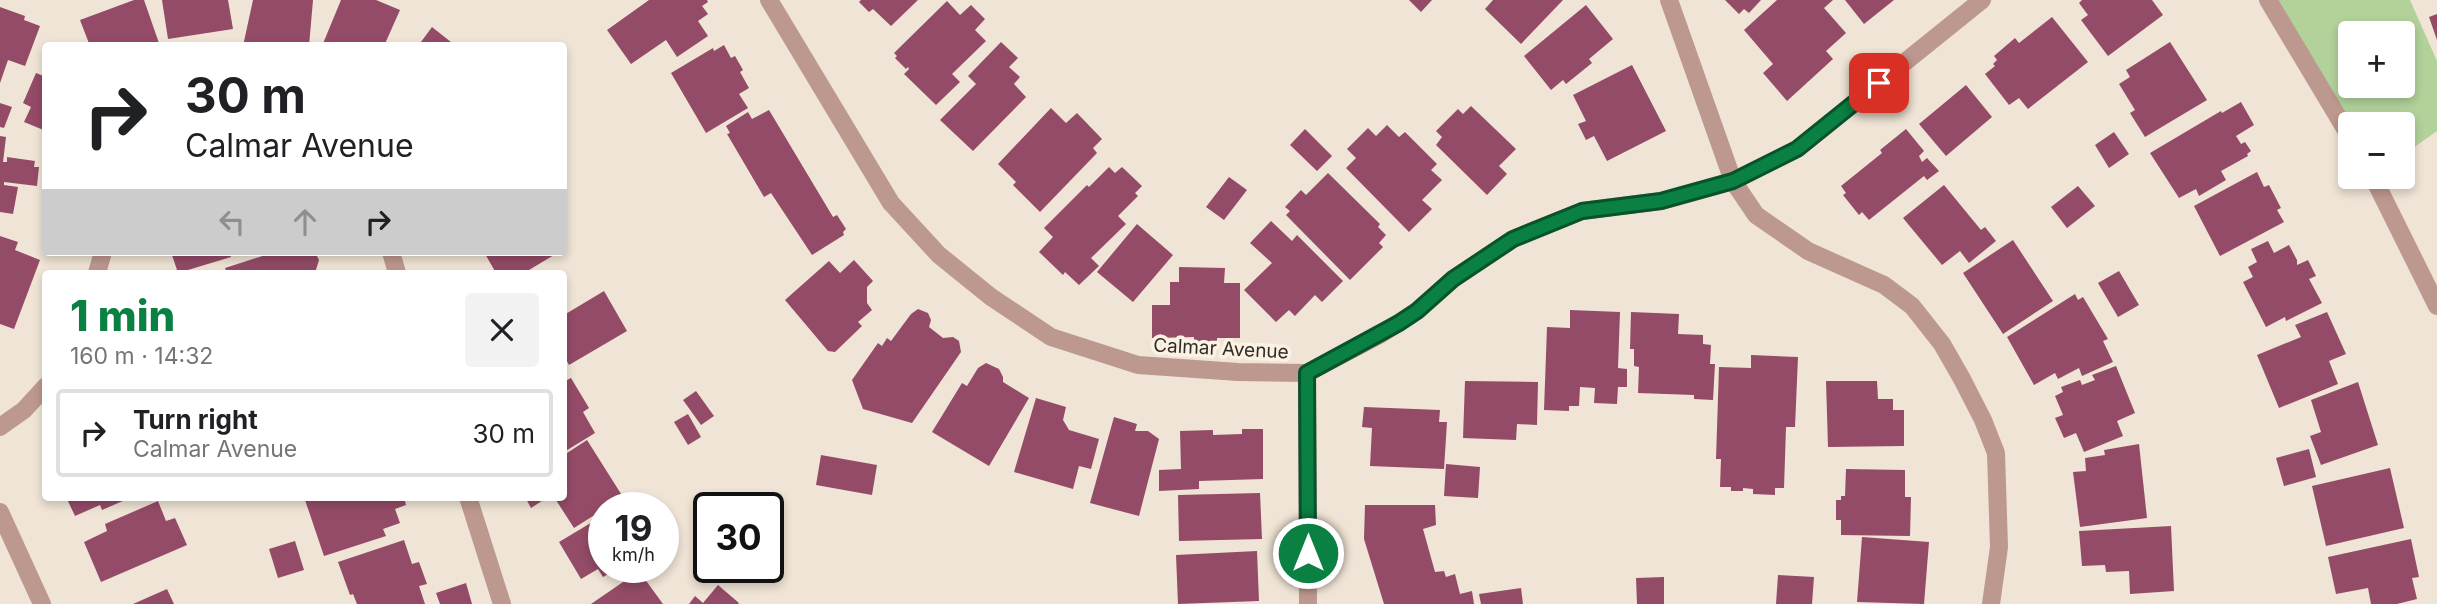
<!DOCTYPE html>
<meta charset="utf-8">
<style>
:root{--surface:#fff;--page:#f2f2f2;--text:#202124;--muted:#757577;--line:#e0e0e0;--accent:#0b8043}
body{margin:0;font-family:Inter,sans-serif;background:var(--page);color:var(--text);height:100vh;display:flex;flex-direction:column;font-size:26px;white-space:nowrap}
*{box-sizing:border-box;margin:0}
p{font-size:23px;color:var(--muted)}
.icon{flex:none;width:38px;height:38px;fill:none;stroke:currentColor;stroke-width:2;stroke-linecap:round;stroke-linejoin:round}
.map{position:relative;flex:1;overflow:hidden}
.drawer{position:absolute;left:42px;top:270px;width:525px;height:231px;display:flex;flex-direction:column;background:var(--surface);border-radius:7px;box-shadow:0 4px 10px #0003}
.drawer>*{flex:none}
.hud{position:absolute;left:42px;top:42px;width:525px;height:214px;border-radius:7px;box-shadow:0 4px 10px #0003;background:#fff;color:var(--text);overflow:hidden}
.controls{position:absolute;left:2338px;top:21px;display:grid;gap:14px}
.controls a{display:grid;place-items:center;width:77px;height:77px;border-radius:7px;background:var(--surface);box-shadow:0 4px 10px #0003;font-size:35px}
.speed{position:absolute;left:588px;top:492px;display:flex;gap:14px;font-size:35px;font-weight:700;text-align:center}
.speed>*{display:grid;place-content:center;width:91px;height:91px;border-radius:50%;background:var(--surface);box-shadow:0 4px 10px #0003;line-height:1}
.speed small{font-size:18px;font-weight:400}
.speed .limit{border:4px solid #111;border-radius:10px;background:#fff;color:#111}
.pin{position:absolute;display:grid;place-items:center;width:60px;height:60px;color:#fff;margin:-30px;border-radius:14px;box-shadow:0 4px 10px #0006}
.me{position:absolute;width:77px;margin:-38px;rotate:0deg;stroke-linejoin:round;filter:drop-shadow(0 0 5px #0008)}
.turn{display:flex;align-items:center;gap:24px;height:147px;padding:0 28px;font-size:32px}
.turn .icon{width:91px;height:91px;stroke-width:2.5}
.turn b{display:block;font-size:49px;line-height:60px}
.lanes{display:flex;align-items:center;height:66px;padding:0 28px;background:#0003;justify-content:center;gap:35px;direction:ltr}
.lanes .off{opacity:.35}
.round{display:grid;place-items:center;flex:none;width:74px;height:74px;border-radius:7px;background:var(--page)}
.head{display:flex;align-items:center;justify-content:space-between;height:119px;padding:0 28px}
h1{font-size:42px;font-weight:800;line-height:52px;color:var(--accent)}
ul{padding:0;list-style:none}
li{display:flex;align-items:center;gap:21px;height:88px;margin:0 14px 10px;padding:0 14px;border:4px solid var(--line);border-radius:7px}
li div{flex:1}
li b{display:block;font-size:26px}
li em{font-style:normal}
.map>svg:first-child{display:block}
.green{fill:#b2d29a;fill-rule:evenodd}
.building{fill:#944b67}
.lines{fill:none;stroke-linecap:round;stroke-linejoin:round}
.minor{stroke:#bd988e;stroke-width:18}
.route-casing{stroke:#07532c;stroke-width:18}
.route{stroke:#0b8043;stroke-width:12}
.labels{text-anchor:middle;stroke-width:7;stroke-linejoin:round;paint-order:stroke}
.street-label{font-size:19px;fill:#302c27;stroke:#fcf2e3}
</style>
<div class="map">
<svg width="2437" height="604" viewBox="0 0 2437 604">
<rect width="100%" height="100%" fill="#efe4d5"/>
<path class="green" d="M2268,0H2410L2437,61V131L2403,155V124H2350ZM2350,33H2403V86H2350Z"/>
<path class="building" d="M134,0H144L160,46H90L80,20Z
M162,0H228L233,29L168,39Z
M253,0H313L309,46H243Z
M341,0H376L400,10L384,46H322Z
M649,0H707L708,2L702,6L708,14L698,21L708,36L677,57L666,40L631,64L607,30Z
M861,0H918L891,26L873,9L869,12L859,2Z
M1409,0H1432L1421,12Z
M1493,0H1563L1521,44L1485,9Z
M1725,0H1761L1749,13L1744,9L1739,14Z
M1777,0H1833L1824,8L1846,33L1826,51L1833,59L1787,101L1763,73L1773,64L1744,30Z
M1845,0H1894L1864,24Z
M2082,0H2152L2163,15L2108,56L2081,20L2088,15L2079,3Z
M947,1L960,15L971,5L985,19L975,30L986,41L952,74L960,82L936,105L904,74L909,69L908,67L906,69L895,58L897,56L894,53Z
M1586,5L1613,39L1589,59L1592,63L1566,84L1563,80L1551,90L1524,56Z
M0,7L25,16L24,20L40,26L25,66L8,60L0,83Z
M2437,14V40L2429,17Z
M2052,17L2088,62L2028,109L2019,98L2009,105L1985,74L1995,66L1993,64L1997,60L1994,56L2015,38L2019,43Z
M432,27L456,46H418Z
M1001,42L1018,58L1009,67L1020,77L1014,84L1026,97L973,151L940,120L976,84L968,76Z
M2170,42L2207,100L2145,137L2130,113L2135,110L2119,84L2130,77L2126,70Z
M724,45L731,58L735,56L743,70L740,72L749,88L739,94L748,108L706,133L671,73L713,48L714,51Z
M1632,65L1666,131L1607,161L1594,136L1586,140L1578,124L1586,121L1573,95Z
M36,73L46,77V131L24,122L31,107L23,103Z
M1966,85L1992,117L1946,156L1919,124Z
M2241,102L2254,125L2236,136L2241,144L2245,142L2251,151L2247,154L2248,156L2221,171L2226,180L2199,196L2196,189L2179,198L2150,153L2221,111L2222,113Z
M0,103L12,107L4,128L0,127Z
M1471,106L1516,149L1499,166L1507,174L1487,195L1436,145L1442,137L1436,131L1458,109L1463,114Z
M1051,108L1066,123L1077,113L1102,139L1093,148L1097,153L1040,212L1013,185L1016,182L998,164Z
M769,110L833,217L837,215L846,229L843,232L844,235L812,255L771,193L764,197L727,134L730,133L726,126L748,112L752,119Z
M1387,125L1399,137L1405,132L1437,164L1431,170L1442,180L1422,200L1432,209L1409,232L1346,168L1356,158L1347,149L1368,128L1376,136Z
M1305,129L1332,156L1317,171L1290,145Z
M1906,129L1924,151L1919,156L1922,162L1927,158L1939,171L1927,180L1924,176L1869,220L1862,212L1859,215L1843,195L1846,193L1841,186L1882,153L1880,150Z
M2114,132L2129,154L2109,168L2095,145Z
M0,136L6,137L3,162H7V157L35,161L34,167H39L37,186L4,182V185L18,187L13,214L0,212Z
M1109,167L1115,173L1122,167L1142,186L1135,193L1138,196L1118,216L1126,224L1091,258L1099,266L1079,285L1065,272L1063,275L1039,252L1053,237L1044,228L1087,185L1089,187Z
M2257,172L2264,187L2269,185L2281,208L2277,210L2284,222L2220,256L2194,206Z
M1328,173L1380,224L1378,227L1386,235L1379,243L1383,247L1350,280L1286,215L1290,211L1285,207L1301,190L1306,195Z
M1229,177L1247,190L1224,220L1206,207Z
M1944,185L1981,230L1985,227L1996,241L1969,263L1960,251L1942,265L1903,218Z
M2078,186L2095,206L2067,228L2051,207Z
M1271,221L1292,241L1297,235L1343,281L1322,302L1315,295L1295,316L1289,310L1276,322L1244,290L1272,263L1250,243Z
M1137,224L1173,255L1133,302L1097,272Z
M0,236L18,242L15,250L40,260L14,329L0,324Z
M2013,240L2053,301L2003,334L1963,273Z
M2268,241L2274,253L2289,245L2297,260V265L2308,260L2316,276L2309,279L2322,303L2286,321L2285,317L2266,327L2243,282L2253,277L2248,267L2257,262L2251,249Z
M171,252H230L231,257L178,273Z
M275,252H315L319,260L315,273H227L225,268Z
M484,252H559L524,273H496Z
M854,260L873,281L867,287V303L872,310L858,322L862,326L835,352L828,351L785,300L829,261L840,273Z
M1179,267L1225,268L1224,283H1240V338H1217V348H1194V337L1152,338V305H1170V282H1179Z
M2119,271L2139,305L2118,317L2098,283Z
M604,291L627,331L569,365L564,356V315Z
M2075,294L2078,300L2083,297L2108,339L2103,341L2113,362L2082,376L2079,368L2058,379L2055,373L2034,385L2007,337Z
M918,309L928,313L931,320L929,327L943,338L953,337L959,341L961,352L912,423L863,409L852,380L878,343L882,346L887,338L891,341L911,314Z
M1570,310L1620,312L1618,368L1627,369V387H1618L1617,404L1594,403L1595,388L1580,387L1579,406H1569V411L1544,410L1547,327L1570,328Z
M1631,312L1679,314L1678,334L1703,335V344L1711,345L1710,364H1715L1713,400L1694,399V395L1638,393L1639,367L1634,366V349H1630Z
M2327,312L2346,354L2329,361L2338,384L2279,408L2257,355L2301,337L2295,325Z
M1751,355L1798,357L1795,427H1786L1784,488H1775V495L1753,494V489L1743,488V491H1731V487H1720L1721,459H1716L1719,367L1751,368Z
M986,363L999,369L1003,377V382L1029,398L989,466L932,432L962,383L967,386L978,368Z
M2116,366L2135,413L2117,421L2123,436L2084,452L2076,433L2064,438L2055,418L2063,415L2055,396L2063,392L2061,387L2080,380L2082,385L2095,380L2092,375Z
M564,378L565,381L571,378L589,408L583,412L595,433L564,452Z
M1465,381L1538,382L1537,425L1517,424L1516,440L1463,438Z
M1826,381H1877L1878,399H1893V410H1904V446L1828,447Z
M2358,382L2378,445L2321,465L2310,436L2321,432L2311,400Z
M696,391L714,416L701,425L683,400Z
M1036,398L1066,407L1063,420L1069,430L1099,439L1091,469L1079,466L1073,489L1014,472Z
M1364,407L1440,410L1439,422H1447L1444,469L1370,466L1372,428L1362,427Z
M688,414L701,437L688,445L674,422Z
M1114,417L1137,424L1135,431H1148L1159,439L1139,516L1090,503Z
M1242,429H1263V479L1199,481V489L1159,491V470L1181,469L1180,431L1213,430V435L1242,434Z
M587,440L623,497L574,528L554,497H564V455Z
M2139,444L2147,518L2080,527L2073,472L2086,471L2085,458L2105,455L2104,450Z
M2309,449L2316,477L2284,486L2276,458Z
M821,455L877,465L872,495L816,485Z
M1446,464L1480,467L1478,498L1444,496Z
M2390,468L2404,528L2326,546L2312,486Z
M1846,469L1905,470V497H1911L1910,536L1841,535V520H1836V500H1841V496H1845Z
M1260,493L1262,539L1179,541L1178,495Z
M66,497H132L102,510L100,505L75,516Z
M304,497H404L406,505L395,509L400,523L383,529L386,536L324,556Z
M525,497H548L531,508Z
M158,501L166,521L175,518L187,545L101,582L84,542L107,531L105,524Z
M1365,505H1435L1436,525L1423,529L1435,572L1444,571L1446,577L1455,574L1460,594L1472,591L1474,604H1384L1364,539Z
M604,515V567H621L603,577L598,569L581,579L559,542Z
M2171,526L2174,591L2130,594L2129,571L2106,572L2105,565L2082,566L2079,531Z
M1862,537L1929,542L1924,604L1857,602Z
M2411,539L2419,577L2412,578L2417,599L2397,604H2371L2368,588L2336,594L2328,557Z
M404,540L412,564L419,562L427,584L419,586L425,604H357L353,594L350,595L338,562Z
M295,541L304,570L278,578L269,549Z
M1257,551L1259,601L1178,604L1176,555Z
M639,571L663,604H591Z
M1778,575L1814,577L1812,604H1776Z
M1664,577V604H1637L1636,578Z
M466,583L472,604H440L436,593Z
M718,585L739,603L738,604H689L695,596L703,603Z
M1521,588L1523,604H1481L1479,594Z
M167,589L174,604H133Z"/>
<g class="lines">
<path class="minor" d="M769,0L891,203L939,255L991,297L1051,337L1138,365L1238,372L1307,373L1381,334L1417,311L1453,279L1513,239L1582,211L1661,201L1733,181L1797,149L1982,0
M1669,0L1733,181L1756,215L1808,251L1884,285L1912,306L1942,344L1962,379L1983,420L1996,453L1999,547L1991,604
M2268,0L2350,137
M2373,177L2437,306
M391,252L397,273
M97,273L103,252
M1307,373L1308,604
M0,427L24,410L46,386
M468,497L502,604
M0,512L42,604"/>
</g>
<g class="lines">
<defs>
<path id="route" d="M1308,553L1307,373L1399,323L1417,311L1453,279L1513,239L1582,211L1661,201L1733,181L1797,149L1879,83"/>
</defs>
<use href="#route" class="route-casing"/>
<use href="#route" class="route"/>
</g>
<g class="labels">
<g class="street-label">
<text transform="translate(1221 348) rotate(3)" y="7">Calmar Avenue</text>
</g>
</g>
</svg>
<div class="controls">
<a>+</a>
<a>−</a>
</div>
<div class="speed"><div>19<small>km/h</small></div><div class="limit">30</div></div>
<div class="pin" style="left:1879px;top:83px;background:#d93025"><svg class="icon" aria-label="arrive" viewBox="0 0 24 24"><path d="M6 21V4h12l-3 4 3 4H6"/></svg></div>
<svg class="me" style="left:1308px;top:553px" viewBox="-20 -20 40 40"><circle r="17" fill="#0b8043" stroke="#fff" stroke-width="3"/><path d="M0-11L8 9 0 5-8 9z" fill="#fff"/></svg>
<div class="hud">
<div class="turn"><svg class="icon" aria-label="right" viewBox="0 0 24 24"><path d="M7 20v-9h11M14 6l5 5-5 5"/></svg><div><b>30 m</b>Calmar Avenue</div></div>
<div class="lanes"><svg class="icon off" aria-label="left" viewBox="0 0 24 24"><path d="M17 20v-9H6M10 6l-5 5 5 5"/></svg><svg class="icon off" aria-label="ahead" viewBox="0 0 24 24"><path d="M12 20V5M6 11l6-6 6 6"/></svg><svg class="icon" aria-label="right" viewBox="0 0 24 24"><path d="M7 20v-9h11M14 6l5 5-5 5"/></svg></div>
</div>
<section class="drawer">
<div class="head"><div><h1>1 min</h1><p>160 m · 14:32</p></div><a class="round"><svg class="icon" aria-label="close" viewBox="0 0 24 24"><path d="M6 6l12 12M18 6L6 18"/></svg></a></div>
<ul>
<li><svg class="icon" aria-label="right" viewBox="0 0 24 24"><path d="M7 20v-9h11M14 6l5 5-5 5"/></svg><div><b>Turn right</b><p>Calmar Avenue</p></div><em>30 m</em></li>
</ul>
</section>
</div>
